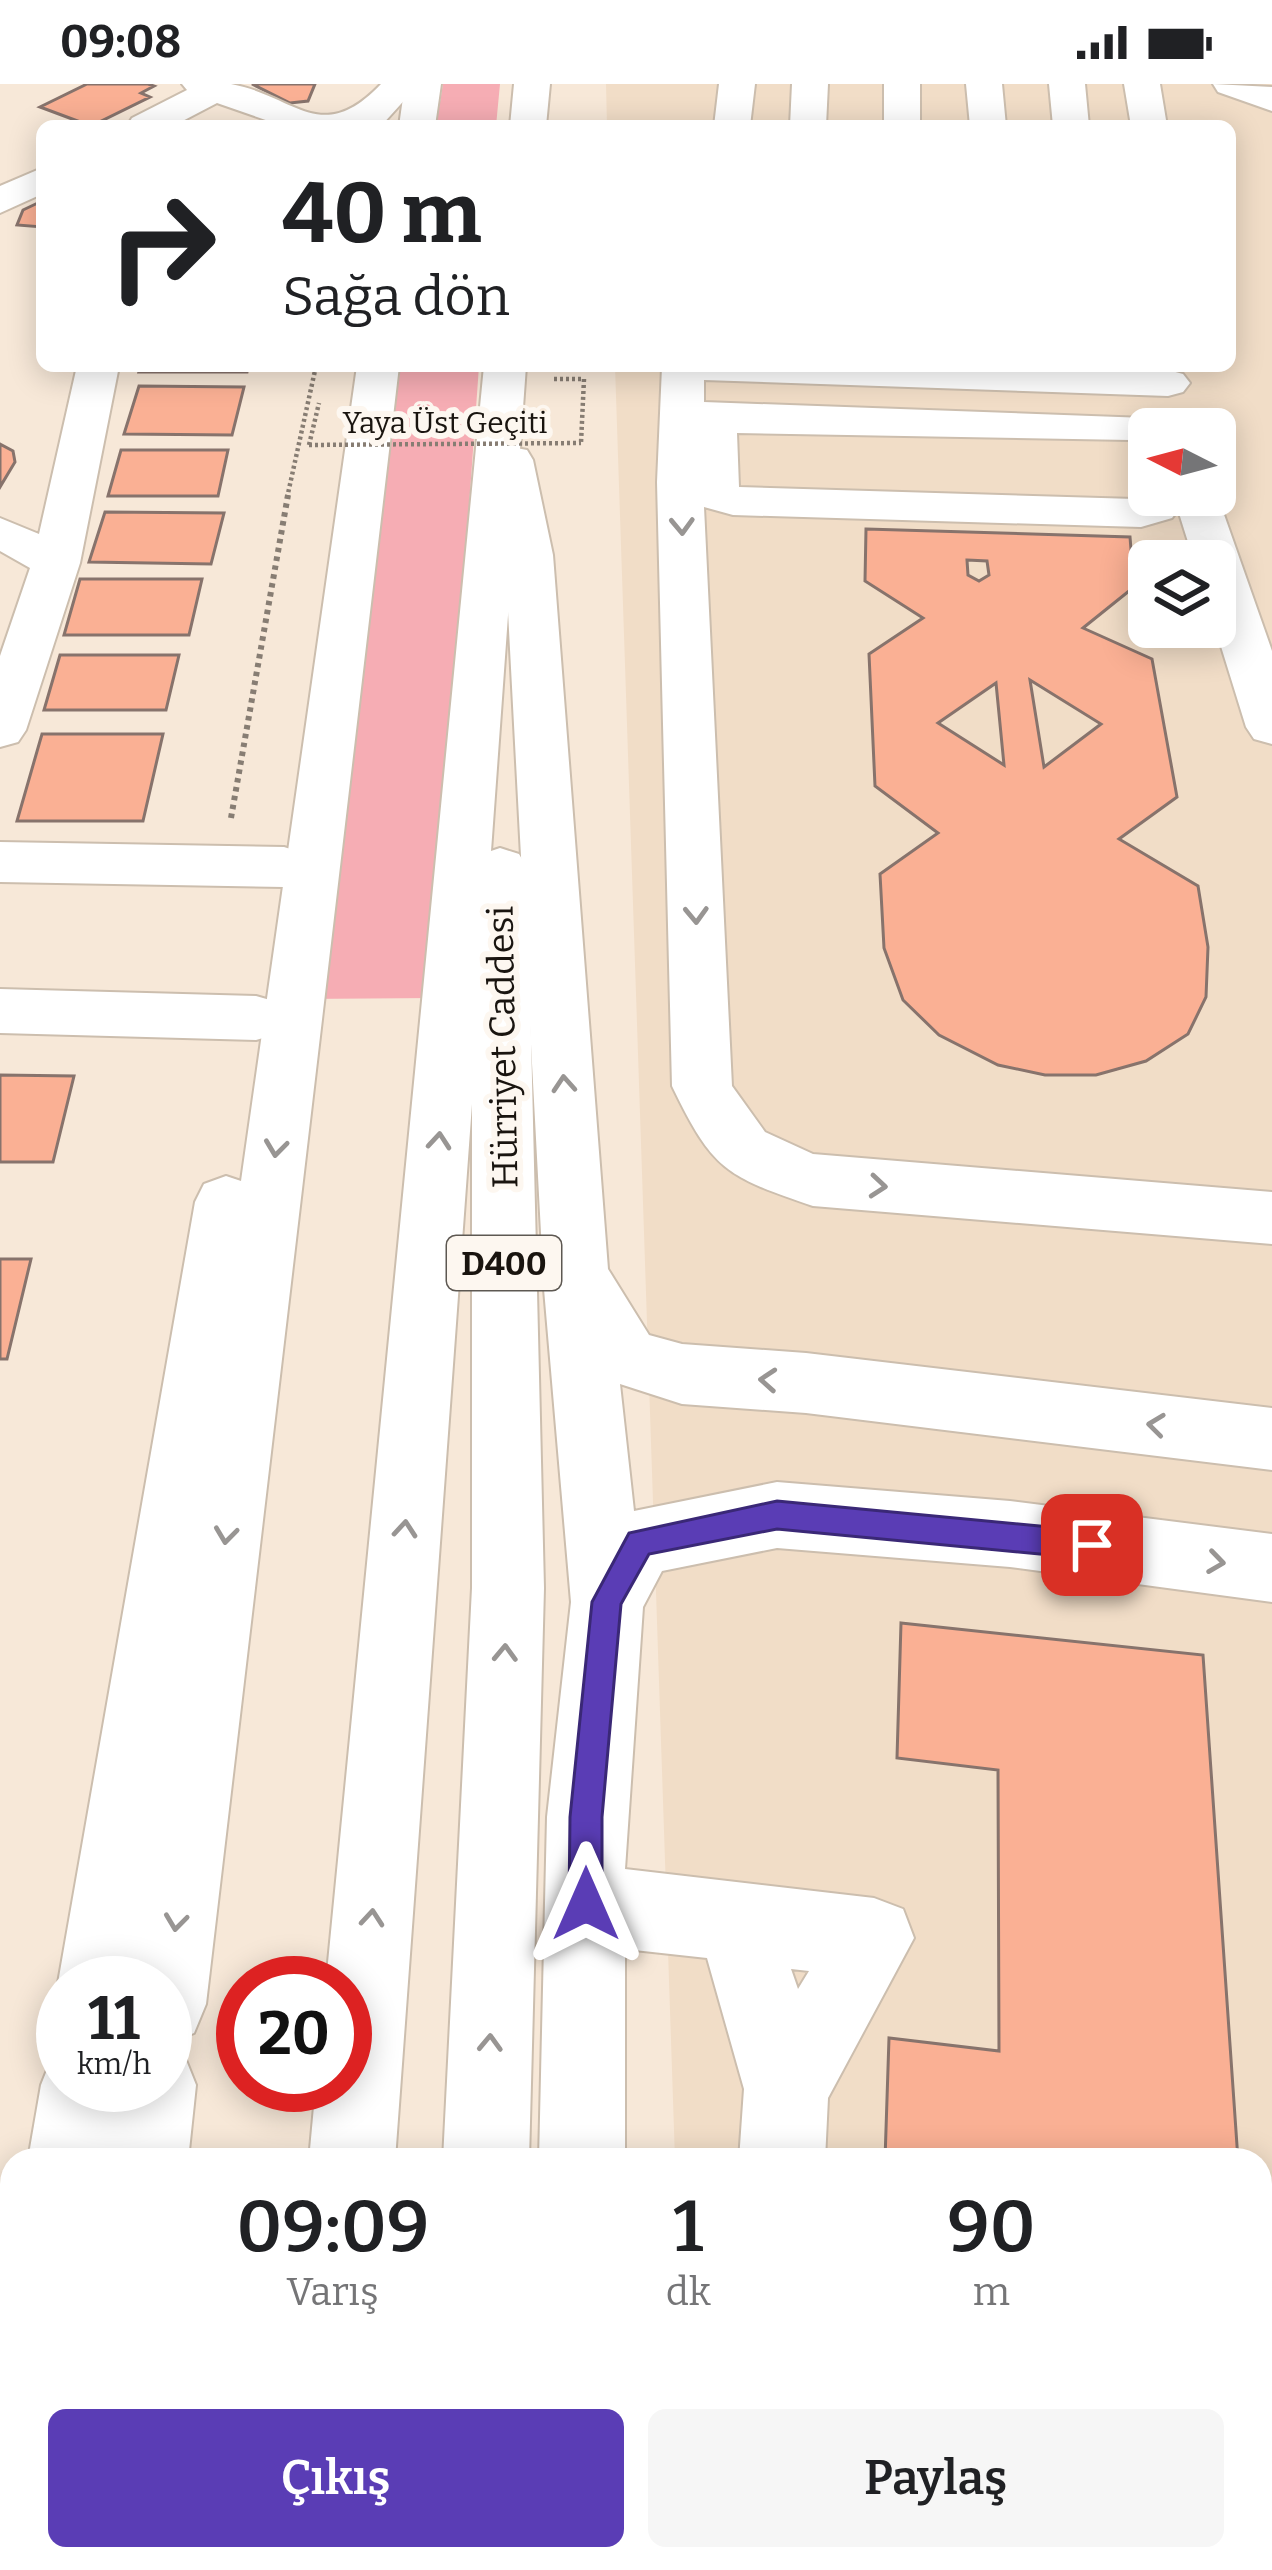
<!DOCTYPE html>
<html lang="tr">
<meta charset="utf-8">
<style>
:root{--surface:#fff;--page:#f6f6f6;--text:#202124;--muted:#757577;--accent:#5a3db5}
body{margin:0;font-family:Bitter,serif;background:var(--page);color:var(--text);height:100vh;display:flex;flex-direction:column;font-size:45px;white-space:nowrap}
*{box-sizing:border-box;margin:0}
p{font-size:39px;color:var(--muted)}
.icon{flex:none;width:66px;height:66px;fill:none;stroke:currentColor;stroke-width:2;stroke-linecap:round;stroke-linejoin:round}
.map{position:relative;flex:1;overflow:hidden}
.details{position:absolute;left:0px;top:2064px;width:1272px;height:423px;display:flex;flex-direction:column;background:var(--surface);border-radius:36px 36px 0 0;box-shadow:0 6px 30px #0003}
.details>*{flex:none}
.banner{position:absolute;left:36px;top:36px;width:1200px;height:252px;border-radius:18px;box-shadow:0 6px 30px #0003;background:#fff;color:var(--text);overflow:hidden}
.needle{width:78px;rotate:276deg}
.tools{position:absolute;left:1128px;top:324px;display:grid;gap:24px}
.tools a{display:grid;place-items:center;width:108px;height:108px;border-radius:18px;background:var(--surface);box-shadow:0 6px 30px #0003;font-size:60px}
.speed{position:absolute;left:36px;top:1872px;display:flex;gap:24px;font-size:60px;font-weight:700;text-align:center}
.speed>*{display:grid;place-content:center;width:156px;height:156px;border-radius:50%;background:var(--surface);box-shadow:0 6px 30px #0003;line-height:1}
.speed small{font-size:30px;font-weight:400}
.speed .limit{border:18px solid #d22;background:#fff;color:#111}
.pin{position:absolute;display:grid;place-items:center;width:102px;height:102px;color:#fff;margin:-51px;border-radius:24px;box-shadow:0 6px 18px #0006}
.me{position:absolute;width:132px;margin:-66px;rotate:0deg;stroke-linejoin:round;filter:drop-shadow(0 0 9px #0008)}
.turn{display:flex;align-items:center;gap:42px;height:252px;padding:0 48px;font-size:54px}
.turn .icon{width:156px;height:156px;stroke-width:2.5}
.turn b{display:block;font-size:84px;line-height:102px}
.eta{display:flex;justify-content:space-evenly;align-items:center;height:204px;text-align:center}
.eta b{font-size:72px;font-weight:600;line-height:84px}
.button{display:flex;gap:24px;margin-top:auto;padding:24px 48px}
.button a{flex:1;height:138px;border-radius:18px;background:var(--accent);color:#fff;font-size:48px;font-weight:600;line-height:138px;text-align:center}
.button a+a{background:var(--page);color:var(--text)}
.status{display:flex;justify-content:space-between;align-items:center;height:84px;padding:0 60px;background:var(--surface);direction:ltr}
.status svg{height:33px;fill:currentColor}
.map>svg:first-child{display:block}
.built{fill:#f1ddc7;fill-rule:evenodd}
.green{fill:#f6adb4}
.building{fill:#fab094;stroke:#87736c;stroke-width:3;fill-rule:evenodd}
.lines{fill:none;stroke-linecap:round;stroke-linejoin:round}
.minor-casing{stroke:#ccbeae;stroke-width:4}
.highway-casing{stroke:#ccbeae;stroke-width:4}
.path-far1{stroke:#877d73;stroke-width:4.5;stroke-dasharray:3 3;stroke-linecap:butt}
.path{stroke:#877d73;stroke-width:6;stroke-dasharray:4.5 4.5;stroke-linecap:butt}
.minor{fill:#fff;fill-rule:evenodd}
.highway{fill:#fff;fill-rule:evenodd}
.path-bridge{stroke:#877d73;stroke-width:4.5;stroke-dasharray:3 3;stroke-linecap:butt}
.oneway{stroke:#989593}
.route{fill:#5a3db5;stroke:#3a2876;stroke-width:3}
.labels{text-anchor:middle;stroke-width:12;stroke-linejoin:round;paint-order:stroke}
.far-street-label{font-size:30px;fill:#19140f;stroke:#fdf7f0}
.shield{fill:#fdf7f0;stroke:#5d5852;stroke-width:3}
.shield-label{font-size:33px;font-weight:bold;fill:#19140f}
.street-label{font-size:36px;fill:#19140f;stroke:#fdf7f0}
</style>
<div class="status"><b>09:08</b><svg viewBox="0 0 49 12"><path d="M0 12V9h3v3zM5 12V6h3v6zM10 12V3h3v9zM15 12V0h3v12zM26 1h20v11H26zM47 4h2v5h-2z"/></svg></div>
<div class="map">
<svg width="1272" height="2486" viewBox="0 0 1272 2486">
<rect width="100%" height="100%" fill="#f7e8d8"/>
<path class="built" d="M606,0H1272V2486H688V2475H1260V2076H675L615,282H1230V42H607ZM1149,345H1215V411H1149ZM1149,477H1215V543H1149Z"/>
<path class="green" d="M443,0H500L496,42H436Z
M401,282H479L434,914L302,915Z"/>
<path class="building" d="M87,0H148L154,2L141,9L150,13L91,42L40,23Z
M252,0H315L308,17L290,19Z
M42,117V143L17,141L23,126Z
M141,282H248L247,288H139Z
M139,302L244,303L232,351L124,350Z
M0,360L13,367L15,378L0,403Z
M121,366H228L218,412H108Z
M105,428L224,429L211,480L89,478Z
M866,445L1130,453L1134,503L1083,544L1152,575L1177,713L1119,755L1198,802L1208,863L1206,913L1188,950L1146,977L1096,991H1045L998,981L939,951L903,916L884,864L880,790L938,749L875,702L869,570L923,534L865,497ZM967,476L987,477L989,491L979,497L968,491ZM1030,596L1101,640L1044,683ZM996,599L1004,681L938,639Z
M80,495H202L189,551H64Z
M60,571H179L166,626H44Z
M42,650H163L143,737H17Z
M0,991L74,992L53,1078H0Z
M0,1175H31L7,1275H0Z
M901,1539L1203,1571L1238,2076H885L889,1954L999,1967L998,1686L897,1674Z"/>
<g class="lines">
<defs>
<path id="minor" d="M182,0C198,0 216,0 231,0C296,12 321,63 381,0H419L381,42H283L217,19L173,42H127L132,34L187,6Z
M719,0H755L750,42H714Z
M792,0H828L826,42H790Z
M884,0H920V42H884Z
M966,0H1002L1006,42H970Z
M1049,0H1085L1089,42H1053Z
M1124,0H1160L1167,42H1131Z
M1213,0L1272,3V27L1218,8Z
M42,84V110L0,129V102Z
M77,282H119L80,479L26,646L18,658L0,663V572L30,484L0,467V434L39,450Z
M1043,282L1168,286L1183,290L1190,299L1183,308L1168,312L704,296V318L1146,334L1152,343L1146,352L1130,356L737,349L739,403L1135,415L1149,400V411H1215V405L1272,567V660L1254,655L1246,643L1215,543V477H1194L1178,426L1172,434L1141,443L733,431L704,423L732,1002L765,1048L813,1070L1272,1108V1160L813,1122C726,1092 713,1087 672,1002L657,398L662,283Z
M511,363L527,366L533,376L553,471L608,1185L649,1251L682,1260L806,1269L1272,1324V1386L806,1329L682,1320L620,1300L634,1427L777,1398L1010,1417L1272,1450V1518L1010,1483L777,1464L662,1487L643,1523L625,1785L874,1814L903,1825L914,1854L828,2014L825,2076H739L744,2005L707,1874L625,1865V2076H539L547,1733L571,1518L544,1205L505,471L489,376L495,366ZM791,1885L809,1887L798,1905Z
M0,758L284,763L303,769L311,783L303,797L284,803L0,798Z
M0,905L256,912L277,918L285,934L277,950L256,956L0,949Z
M1260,2395L1272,2397V2486H1249L1226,2475H1260Z
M479,2475H575L573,2486H477Z"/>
<path id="highway" d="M405,0H441L435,42H399Z
M514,0H550L546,42H510Z
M357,282H399L206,1920L194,1949L165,1961V1899H63V1911L58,1899L195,1118L204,1100L226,1092L241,1097Z
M484,282H526L491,767L500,764L519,770L527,784L544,1504L529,2076H443L472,1504V1020L395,2076H309L316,2001H345V1899H326Z
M165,1963L184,1971L196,2001L188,2076H28L41,2001L53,1971L63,1967V2001H165Z
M12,2392V2475H141L140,2486H0V2397Z
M269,2475H365V2486H269Z
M422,2475H518V2486H422Z"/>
</defs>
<use href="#minor" class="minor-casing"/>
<use href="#highway" class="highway-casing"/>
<path class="path-far1" d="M554,295H584L581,359
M309,361L319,319
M287,414L316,282"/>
<path class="path" d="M231,734L288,411"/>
<use href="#minor" class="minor"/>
<use href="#highway" class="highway"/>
<path class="path-bridge" d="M309,361L581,359"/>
</g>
<defs><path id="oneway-chevron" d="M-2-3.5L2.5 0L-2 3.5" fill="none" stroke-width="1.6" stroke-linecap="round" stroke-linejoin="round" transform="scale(3)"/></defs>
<g class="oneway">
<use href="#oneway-chevron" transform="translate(682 442) rotate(88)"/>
<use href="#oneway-chevron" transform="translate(696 831) rotate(88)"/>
<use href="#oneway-chevron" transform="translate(564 1000) rotate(-94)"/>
<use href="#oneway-chevron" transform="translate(439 1057) rotate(-85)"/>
<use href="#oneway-chevron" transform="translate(276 1064) rotate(97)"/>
<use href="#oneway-chevron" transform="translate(878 1102) rotate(5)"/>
<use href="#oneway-chevron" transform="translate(768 1296) rotate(-176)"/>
<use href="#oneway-chevron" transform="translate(1156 1341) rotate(-173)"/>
<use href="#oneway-chevron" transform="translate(405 1445) rotate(-85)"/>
<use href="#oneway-chevron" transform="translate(226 1451) rotate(97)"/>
<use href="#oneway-chevron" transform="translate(1216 1478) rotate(8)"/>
<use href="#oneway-chevron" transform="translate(505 1569) rotate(-88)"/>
<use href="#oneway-chevron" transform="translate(372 1834) rotate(-85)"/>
<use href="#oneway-chevron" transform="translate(176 1838) rotate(97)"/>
<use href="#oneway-chevron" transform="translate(490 1959) rotate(-88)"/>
</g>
<path class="route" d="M777,1417L1092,1447L1103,1452L1107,1461L1103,1471L1092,1475L777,1445L649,1470L621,1520L602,1733V1820L598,1832L586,1836L574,1832L569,1820L570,1733L592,1518L629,1449Z"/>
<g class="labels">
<g class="far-street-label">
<text x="445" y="349">Yaya Üst Geçiti</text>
</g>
<rect class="shield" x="447" y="1152" width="114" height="54" rx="9"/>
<g class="shield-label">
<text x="504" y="1191">D400</text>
</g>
<g class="street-label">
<text transform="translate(502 963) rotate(-91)" y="13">Hürriyet Caddesi</text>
</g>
</g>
</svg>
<div class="tools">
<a><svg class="needle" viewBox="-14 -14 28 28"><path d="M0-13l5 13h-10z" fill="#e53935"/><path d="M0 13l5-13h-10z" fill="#757577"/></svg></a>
<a><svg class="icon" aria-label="layers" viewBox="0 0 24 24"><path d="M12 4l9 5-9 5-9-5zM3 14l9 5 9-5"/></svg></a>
</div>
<div class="speed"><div>11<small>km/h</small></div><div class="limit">20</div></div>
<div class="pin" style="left:1092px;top:1461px;background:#d93025"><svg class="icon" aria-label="arrive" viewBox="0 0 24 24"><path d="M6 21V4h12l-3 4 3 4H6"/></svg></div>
<svg class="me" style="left:586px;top:1820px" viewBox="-20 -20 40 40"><path d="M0-17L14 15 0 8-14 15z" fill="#5a3db5" stroke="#fff" stroke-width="4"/></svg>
<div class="banner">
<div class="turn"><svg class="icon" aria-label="right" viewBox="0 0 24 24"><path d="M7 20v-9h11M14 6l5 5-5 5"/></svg><div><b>40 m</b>Sağa dön</div></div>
</div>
<section class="details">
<div class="eta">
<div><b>09:09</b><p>Varış</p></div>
<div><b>1</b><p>dk</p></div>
<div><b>90</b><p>m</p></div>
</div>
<div class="button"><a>Çıkış</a><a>Paylaş</a></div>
</section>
</div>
